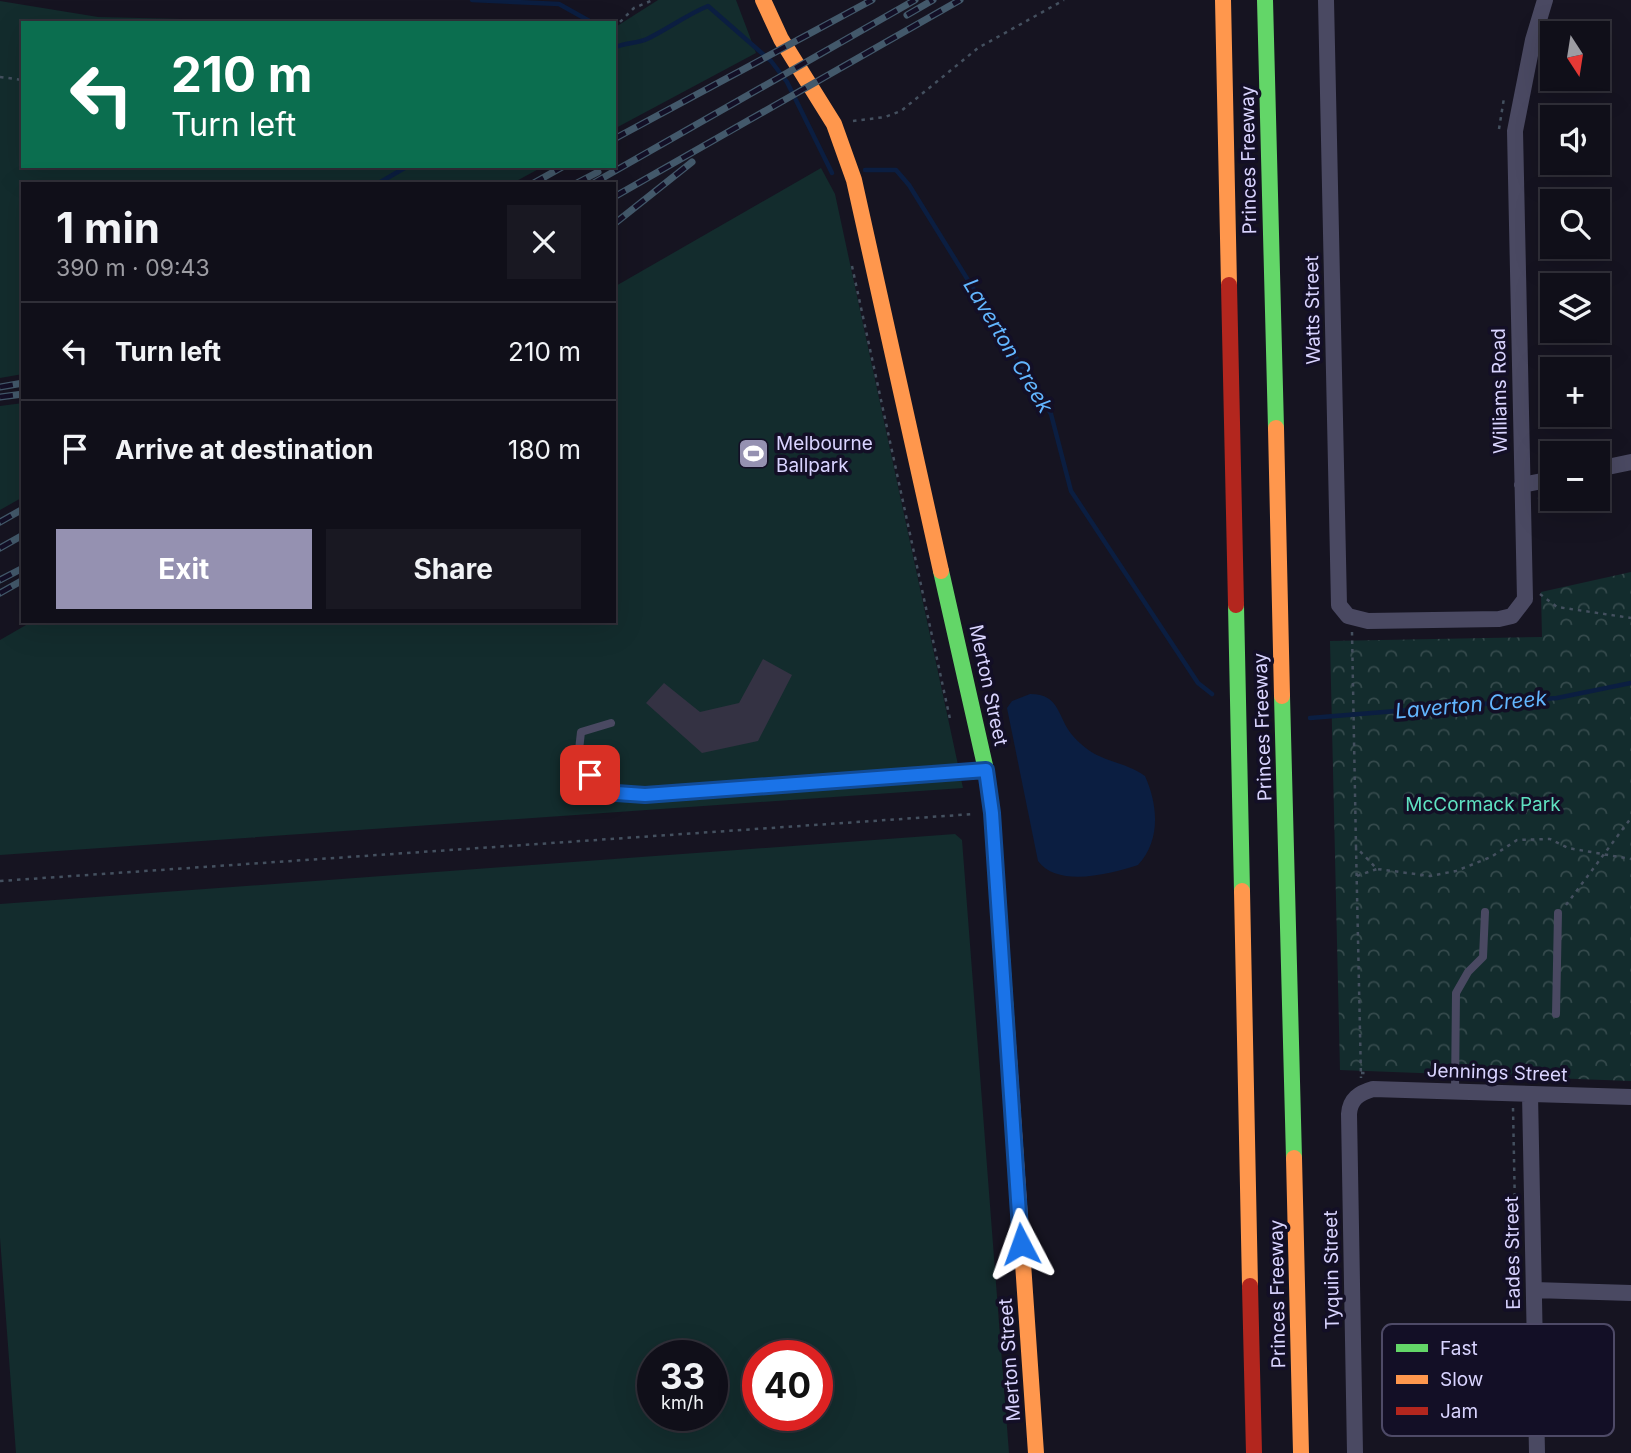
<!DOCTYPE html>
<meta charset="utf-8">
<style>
:root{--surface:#100f19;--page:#191822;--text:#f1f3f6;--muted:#9c9ca2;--line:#302f38;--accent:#9591b1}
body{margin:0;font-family:Inter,sans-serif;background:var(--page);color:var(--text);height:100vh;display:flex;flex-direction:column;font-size:26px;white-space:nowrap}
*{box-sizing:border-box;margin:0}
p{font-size:23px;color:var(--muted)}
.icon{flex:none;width:38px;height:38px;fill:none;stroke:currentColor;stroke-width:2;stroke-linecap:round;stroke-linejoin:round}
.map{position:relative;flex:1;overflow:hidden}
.side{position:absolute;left:21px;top:182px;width:595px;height:441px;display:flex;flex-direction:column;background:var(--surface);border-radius:0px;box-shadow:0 7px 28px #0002,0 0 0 2px var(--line)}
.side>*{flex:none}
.hud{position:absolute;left:21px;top:21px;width:595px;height:147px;border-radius:0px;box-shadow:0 7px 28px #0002,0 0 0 2px var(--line);background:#0b6e4f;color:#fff;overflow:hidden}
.needle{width:46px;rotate:168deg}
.controls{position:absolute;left:1540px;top:21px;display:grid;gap:14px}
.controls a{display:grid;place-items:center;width:70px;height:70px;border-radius:0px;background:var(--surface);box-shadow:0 7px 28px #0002,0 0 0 2px var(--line);font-size:35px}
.speed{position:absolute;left:637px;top:1340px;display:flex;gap:14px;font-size:35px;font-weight:700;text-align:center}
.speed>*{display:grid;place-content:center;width:91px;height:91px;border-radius:50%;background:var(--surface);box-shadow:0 7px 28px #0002,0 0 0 2px var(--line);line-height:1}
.speed small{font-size:18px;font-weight:400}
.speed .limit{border:10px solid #d22;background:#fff;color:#111}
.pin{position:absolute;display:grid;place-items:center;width:60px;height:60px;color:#fff;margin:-30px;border-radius:14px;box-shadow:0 4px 10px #0006}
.me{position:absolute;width:77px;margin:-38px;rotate:356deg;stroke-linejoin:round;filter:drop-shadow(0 0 5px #0008)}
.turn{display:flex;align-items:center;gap:24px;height:147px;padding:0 35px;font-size:32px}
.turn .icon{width:91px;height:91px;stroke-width:2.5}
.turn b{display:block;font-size:49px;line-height:60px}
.round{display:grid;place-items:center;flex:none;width:74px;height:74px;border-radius:0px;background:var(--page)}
.head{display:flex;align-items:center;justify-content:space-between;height:119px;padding:0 35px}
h1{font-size:42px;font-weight:700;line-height:52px}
.cta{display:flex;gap:14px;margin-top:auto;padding:14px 35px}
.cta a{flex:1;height:80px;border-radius:0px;background:var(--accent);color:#fff;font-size:28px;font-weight:700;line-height:80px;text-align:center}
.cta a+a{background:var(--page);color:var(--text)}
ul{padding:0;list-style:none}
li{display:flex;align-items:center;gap:21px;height:98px;padding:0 35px;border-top:2px solid var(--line)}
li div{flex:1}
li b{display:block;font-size:26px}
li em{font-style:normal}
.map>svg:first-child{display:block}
.grass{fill:#132c2d;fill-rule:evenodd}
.park{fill:url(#park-crowns)}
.water{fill:#0b1e41}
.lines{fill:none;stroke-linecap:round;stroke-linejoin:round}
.stream{stroke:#0b1e41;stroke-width:4.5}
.building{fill:#343243}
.path{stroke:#44505f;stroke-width:2.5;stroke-dasharray:3.5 5;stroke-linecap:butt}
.lane{stroke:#4a4962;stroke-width:8}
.street{stroke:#4a4962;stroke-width:16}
.fast{stroke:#63d668;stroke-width:16}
.slow{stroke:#ff974d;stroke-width:16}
.jam{stroke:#b3261e;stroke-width:16}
.rail-casing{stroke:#43596b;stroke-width:7}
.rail{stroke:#130f26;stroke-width:4.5;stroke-dasharray:13;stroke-linecap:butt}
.route-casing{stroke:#114b97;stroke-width:18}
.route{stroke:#1a73e8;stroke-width:12}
.labels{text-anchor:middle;stroke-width:7;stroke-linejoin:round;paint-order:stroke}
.street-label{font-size:19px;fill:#d9d4ff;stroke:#130f26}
.poi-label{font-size:19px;fill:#d9d4ff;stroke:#130f26;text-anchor:start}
.park-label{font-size:19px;fill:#5fe0c0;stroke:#130f26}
.water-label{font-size:21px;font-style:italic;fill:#62b6ff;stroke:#130f26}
.key{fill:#130f26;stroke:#4e4a67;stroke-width:2}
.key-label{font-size:19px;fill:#d9d4ff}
</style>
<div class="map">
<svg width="1631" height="1453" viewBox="0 0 1631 1453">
<defs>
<pattern id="park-crowns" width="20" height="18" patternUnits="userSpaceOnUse" patternTransform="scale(1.75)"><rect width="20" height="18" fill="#132c2d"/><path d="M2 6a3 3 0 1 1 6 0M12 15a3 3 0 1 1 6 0" fill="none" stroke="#354a4c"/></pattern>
</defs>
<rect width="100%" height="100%" fill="#161421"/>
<path class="grass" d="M658,0H736L756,53L614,129V28Z
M0,1L98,17L352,23H23V166H544L511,184H23V374L0,378Z
M821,168L835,194L963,788L0,855V640L33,621H614V287Z
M23,403V497L0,510V406Z
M955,834L962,840L1009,1453H16L0,1238V904ZM653,1356H712V1416H653ZM817,1356V1416H758V1356Z"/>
<path class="park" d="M1631,572V1081L1340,1070L1330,641L1542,637L1541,592Z"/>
<path class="water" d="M1030,694C1061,694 1057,718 1073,736C1099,765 1119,758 1145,776C1158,805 1161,840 1138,865C1110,874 1058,888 1038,861L1007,708L1012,701Z"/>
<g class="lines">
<path class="stream" d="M472,0L559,4L593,23
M614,48C625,42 636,44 647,39C668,29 686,15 708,6L771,61L787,82L832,173
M865,170H896L909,185L1051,414L1071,491L1198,683L1212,694
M377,184L408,166
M1310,718L1557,698L1631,683"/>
</g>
<path class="building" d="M763,659L792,675L758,741L702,753L646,703L664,683L700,712L739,703Z"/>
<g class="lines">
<path class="path" d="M614,28L634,8L653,0
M0,77L23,80
M853,121L885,117L901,111L978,48L1064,0
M1499,129L1504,98
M852,266L950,719
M1538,499L1552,496
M1540,594L1557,607L1631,618
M1352,632L1356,847L1377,869L1430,876L1456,871L1491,857L1517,840L1550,839L1568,848L1631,859
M1356,847L1361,1078
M1357,876L1377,869
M0,881L974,814
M1566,905L1631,818
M1361,1073H1369
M1513,1108L1516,1259"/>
<path class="lane" d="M611,723L581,732L578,759L602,792L645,795L983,770
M1556,1014L1558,913
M1455,1092L1456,993L1468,972L1483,957L1485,912"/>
<path class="street" d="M1326,0L1339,605L1348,616L1368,621L1499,619L1512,616L1525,599L1515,131L1533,40L1545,0
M1598,469L1631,462
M1522,485L1552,479
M1530,1094L1537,1453
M1534,1290L1631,1293
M1355,1453L1349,1114C1350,1099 1359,1093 1373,1089L1631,1097"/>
<path class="fast" d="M1265,0L1276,428
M941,571L986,770L992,813L1008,1044
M1236,605L1242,891
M1282,696L1294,1158"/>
<path class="slow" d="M763,0L781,39L834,124L854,180L941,571
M1223,0L1229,285
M1276,428L1282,696
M1242,891L1250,1286
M1008,1044L1036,1453
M1294,1158L1301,1453"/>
<path class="jam" d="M1229,285L1236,605
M1250,1286L1254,1453"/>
<defs>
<path id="rail" d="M907,15L933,0
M614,139L872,0
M532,184L564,166
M575,184L598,172
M592,184L915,0
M614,197L960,0
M614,224L692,162
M0,387L23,383
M0,397L23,394
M0,522L23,509
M0,548L23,535
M0,580L23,568
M0,593L23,580"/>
</defs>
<use href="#rail" class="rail-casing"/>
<use href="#rail" class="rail"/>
</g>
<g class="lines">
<defs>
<path id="route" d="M590,775L602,792L645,795L986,770L992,813L1021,1244"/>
</defs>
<use href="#route" class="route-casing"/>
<use href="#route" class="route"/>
</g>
<defs>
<symbol id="stadium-square" viewBox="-11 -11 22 22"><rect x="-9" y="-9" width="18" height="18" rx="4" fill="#9591b1" stroke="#130f26"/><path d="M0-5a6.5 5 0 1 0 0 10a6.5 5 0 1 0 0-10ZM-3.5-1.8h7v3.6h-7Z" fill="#fff"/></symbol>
</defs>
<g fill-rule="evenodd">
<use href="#stadium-square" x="736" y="436" width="35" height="35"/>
</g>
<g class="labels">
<g class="street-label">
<text transform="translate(1248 160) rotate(-91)" y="7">Princes Freeway</text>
<text transform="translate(1312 310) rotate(-91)" y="7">Watts Street</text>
<text transform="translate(1499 391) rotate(-91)" y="7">Williams Road</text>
<text transform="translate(989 685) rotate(78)" y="7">Merton Street</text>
<text transform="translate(1262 727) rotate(-92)" y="7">Princes Freeway</text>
<text transform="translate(1497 1072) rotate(2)" y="7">Jennings Street</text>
<text transform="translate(1512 1253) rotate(-91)" y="7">Eades Street</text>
<text transform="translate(1331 1270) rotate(-91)" y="7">Tyquin Street</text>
<text transform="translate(1277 1294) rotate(-91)" y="7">Princes Freeway</text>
<text transform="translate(1009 1360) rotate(-94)" y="7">Merton Street</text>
</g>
<g class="poi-label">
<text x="776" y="450">Melbourne<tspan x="776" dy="22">Ballpark</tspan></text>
</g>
<g class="park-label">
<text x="1483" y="811">McCormack Park</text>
</g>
<g class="water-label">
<text transform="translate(1008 346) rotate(59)" y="7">Laverton Creek</text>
<text transform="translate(1471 705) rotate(-5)" y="7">Laverton Creek</text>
</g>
</g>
<rect x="1382" y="1324" width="232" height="112" rx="10" class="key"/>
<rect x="1396" y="1344" width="32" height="8" fill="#63d668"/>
<rect x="1396" y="1375" width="32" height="9" fill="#ff974d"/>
<rect x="1396" y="1407" width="32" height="8" fill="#b3261e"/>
<g class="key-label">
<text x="1440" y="1355">Fast</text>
<text x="1440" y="1386">Slow</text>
<text x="1440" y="1418">Jam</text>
</g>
</svg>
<div class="controls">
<a><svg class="needle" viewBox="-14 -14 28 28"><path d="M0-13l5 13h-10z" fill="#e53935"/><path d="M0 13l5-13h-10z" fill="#9c9ca2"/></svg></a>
<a><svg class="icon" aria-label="sound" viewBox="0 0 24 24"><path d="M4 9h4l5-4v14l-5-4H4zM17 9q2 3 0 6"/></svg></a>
<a><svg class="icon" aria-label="search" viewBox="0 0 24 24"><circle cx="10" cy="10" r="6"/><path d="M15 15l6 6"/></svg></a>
<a><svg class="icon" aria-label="layers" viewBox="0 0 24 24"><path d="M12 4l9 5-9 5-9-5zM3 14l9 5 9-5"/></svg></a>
<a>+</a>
<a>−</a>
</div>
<div class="speed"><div>33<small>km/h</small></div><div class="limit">40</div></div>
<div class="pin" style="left:590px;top:775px;background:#d93025"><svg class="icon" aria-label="arrive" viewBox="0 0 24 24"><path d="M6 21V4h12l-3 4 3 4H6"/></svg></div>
<svg class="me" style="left:1021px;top:1244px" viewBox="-20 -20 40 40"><path d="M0-17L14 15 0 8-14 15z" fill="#1a73e8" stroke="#fff" stroke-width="4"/></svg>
<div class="hud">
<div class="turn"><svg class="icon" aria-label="left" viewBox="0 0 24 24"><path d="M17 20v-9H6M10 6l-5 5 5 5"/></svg><div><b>210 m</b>Turn left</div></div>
</div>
<section class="side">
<div class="head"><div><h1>1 min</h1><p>390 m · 09:43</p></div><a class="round"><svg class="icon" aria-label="close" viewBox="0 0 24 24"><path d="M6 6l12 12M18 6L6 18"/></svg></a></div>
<ul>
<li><svg class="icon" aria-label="left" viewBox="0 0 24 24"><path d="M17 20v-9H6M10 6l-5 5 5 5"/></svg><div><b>Turn left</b></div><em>210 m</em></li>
<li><svg class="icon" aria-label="arrive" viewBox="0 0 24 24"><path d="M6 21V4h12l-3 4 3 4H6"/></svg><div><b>Arrive at destination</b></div><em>180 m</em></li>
</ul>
<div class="cta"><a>Exit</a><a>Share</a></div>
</section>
</div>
